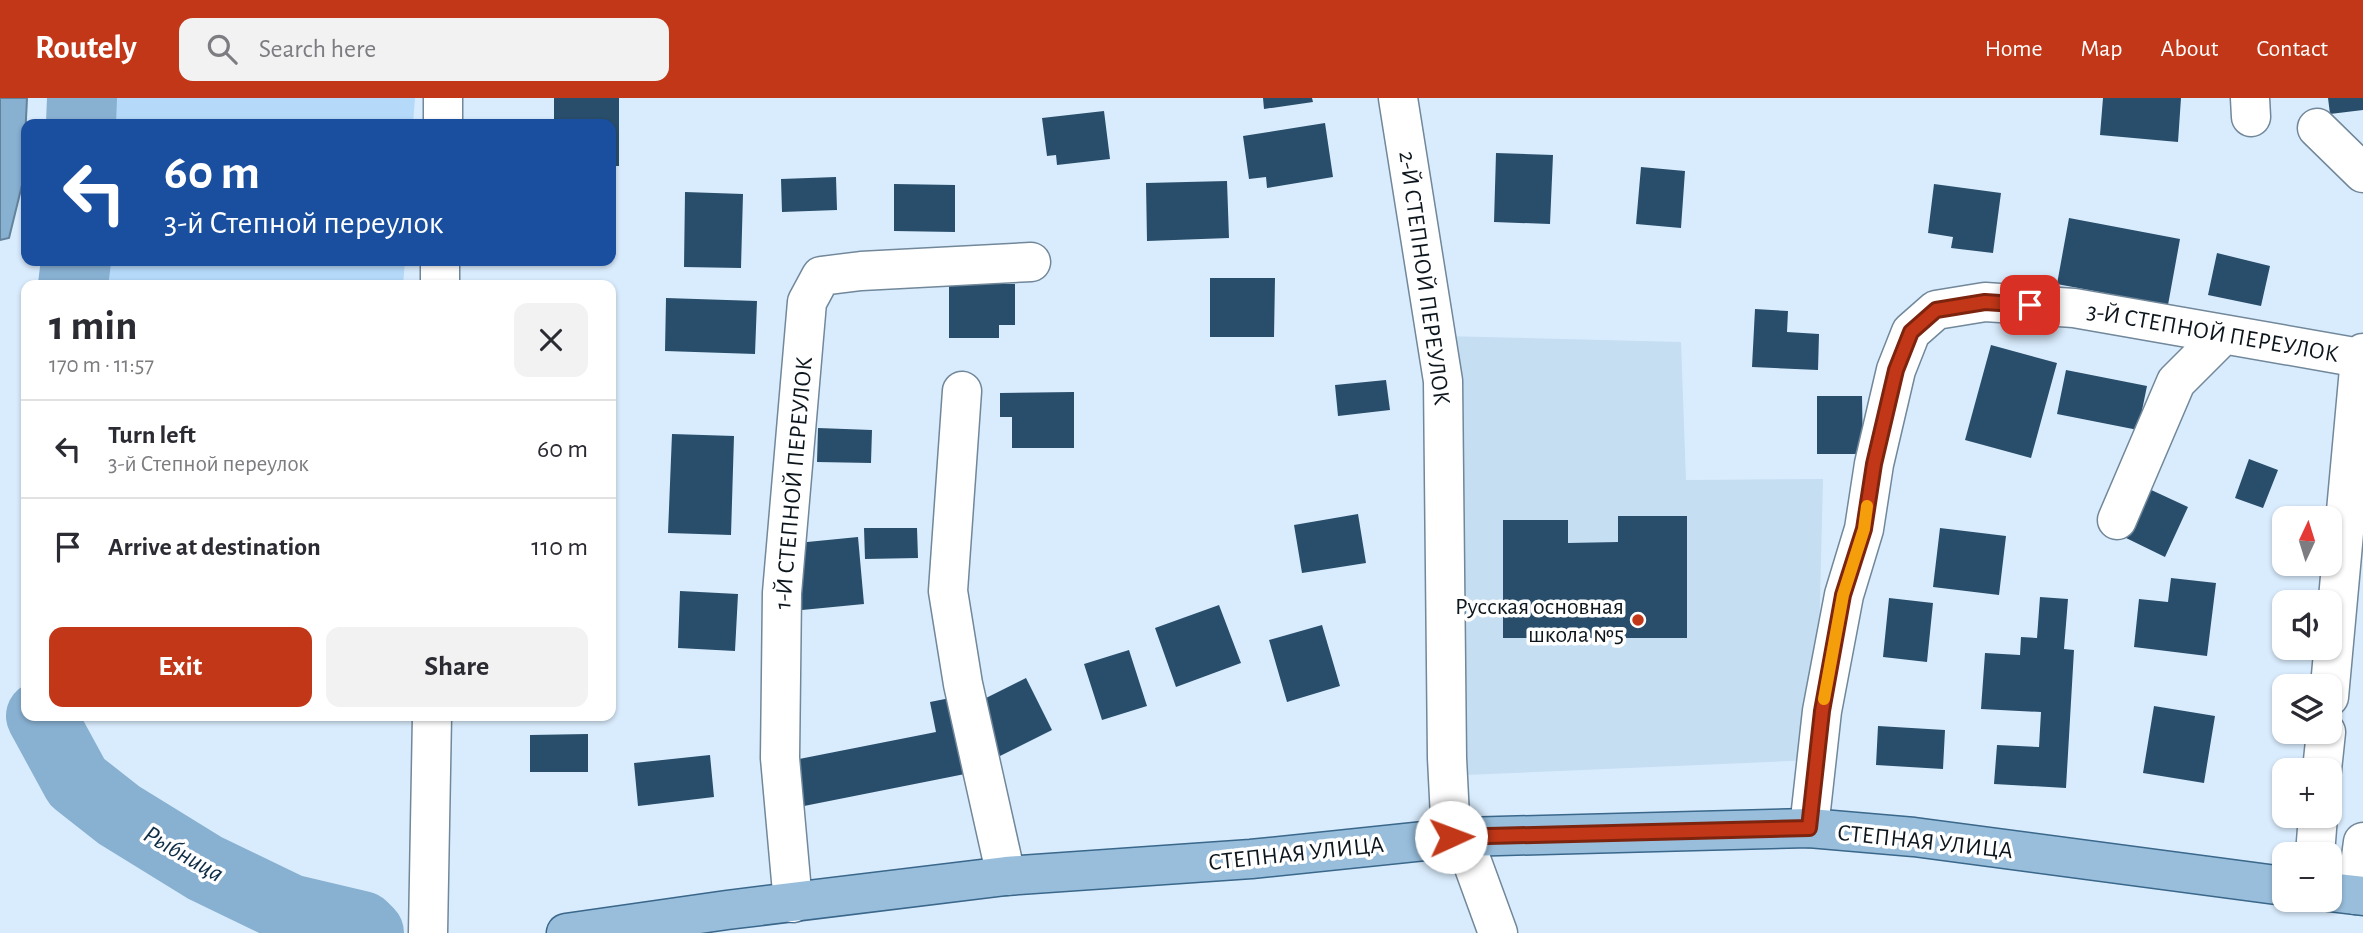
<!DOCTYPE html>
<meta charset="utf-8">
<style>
:root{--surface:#fff;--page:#f2f2f3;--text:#2b2b33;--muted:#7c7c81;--line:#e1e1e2;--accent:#c13717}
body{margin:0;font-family:"Alegreya Sans",sans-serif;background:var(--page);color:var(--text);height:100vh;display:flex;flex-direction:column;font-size:26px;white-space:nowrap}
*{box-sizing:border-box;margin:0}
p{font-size:23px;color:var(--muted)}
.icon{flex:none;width:38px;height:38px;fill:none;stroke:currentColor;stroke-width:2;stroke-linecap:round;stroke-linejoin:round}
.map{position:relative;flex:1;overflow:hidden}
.sheet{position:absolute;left:21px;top:182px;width:595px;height:441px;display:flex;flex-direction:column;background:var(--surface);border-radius:14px;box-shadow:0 2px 5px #0004}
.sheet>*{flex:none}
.banner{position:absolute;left:21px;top:21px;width:595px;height:147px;border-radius:14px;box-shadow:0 2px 5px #0004;background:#1a4fa0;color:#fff;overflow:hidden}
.needle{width:46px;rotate:4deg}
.fabs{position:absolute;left:2272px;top:408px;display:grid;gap:14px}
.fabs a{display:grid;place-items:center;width:70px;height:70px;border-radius:14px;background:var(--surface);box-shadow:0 2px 5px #0004;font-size:35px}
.pin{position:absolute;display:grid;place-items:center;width:60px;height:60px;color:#fff;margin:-30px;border-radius:14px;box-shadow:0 4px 10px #0006}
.me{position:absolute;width:77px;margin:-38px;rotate:88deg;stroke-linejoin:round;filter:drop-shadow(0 0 5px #0008)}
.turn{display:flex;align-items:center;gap:24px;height:147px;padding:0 28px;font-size:32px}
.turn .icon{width:91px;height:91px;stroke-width:2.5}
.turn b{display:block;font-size:49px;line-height:60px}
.round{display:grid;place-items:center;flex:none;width:74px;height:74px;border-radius:14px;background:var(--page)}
.overview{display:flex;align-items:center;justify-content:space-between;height:119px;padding:0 28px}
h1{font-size:42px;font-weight:600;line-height:52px}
.cta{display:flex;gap:14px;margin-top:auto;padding:14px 28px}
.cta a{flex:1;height:80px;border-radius:14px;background:var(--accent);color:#fff;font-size:28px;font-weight:600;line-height:80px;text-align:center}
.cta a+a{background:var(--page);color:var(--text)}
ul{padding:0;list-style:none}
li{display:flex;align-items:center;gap:21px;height:98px;padding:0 28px;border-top:2px solid var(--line)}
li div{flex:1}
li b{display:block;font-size:26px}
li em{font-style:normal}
header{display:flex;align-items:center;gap:42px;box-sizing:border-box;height:98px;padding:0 35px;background:var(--accent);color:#fff}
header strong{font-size:33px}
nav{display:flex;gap:38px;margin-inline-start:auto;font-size:24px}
.search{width:490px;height:63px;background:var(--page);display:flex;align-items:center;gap:18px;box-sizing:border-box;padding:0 24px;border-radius:14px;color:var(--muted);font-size:26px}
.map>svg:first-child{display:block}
.built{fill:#c6def2}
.green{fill:#b4d9f9}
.water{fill:#88b0d1;stroke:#63829b;stroke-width:2}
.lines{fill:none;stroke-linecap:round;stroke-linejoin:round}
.river{stroke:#88b0d1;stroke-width:70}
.building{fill:#294e6b}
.minor-casing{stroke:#71879a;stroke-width:41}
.major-casing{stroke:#3a678a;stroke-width:41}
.minor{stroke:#fff;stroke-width:38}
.major{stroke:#98bedc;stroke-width:38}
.route-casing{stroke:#7d240f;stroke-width:18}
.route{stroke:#c13717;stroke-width:12}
.slow{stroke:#f59e0b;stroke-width:12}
.poi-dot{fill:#c13717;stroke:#fff;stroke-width:2.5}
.labels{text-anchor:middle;stroke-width:7;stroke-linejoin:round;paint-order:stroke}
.street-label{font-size:24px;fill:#0d161d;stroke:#fff}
.poi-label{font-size:24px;fill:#0d161d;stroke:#fff;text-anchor:end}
.water-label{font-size:26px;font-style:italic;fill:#0e2e46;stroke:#fff}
</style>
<header>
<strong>Routely</strong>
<div class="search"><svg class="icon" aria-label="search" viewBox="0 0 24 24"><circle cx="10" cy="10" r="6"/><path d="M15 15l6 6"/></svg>Search here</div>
<nav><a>Home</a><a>Map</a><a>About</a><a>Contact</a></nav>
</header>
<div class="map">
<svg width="2363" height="835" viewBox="0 0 2363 835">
<rect width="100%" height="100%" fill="#d9ecfd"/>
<path class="built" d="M1443,238L1681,244L1686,382L1823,381L1816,662L1465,677Z"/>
<path class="green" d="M105,0H415L413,26H103Z
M94,163H405L403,187H92Z"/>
<path class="water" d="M0,0H27L23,83L9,140L0,142Z"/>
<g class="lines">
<path class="river" d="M81,26L82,0
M73,187L76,163
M41,618L77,684L119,717L205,770L290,811L362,828L369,835"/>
</g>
<path class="building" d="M554,0H619V68H611V26H554Z
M1263,0H1312L1313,4L1264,11Z
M2103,0H2181L2178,44L2100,37Z
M2328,0H2363V12L2330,16Z
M1104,13L1110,61L1057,67L1056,57L1047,58L1042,20Z
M1325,25L1333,79L1267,90L1266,79L1249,81L1243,38Z
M1496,55L1553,57L1550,126L1494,124Z
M1641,69L1685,73L1681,130L1636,126Z
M836,79L837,112L782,114L781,81Z
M1227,83L1229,140L1147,143L1146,85Z
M894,86L955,87V134L894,133Z
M1934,86L2001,95L1993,155L1951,150L1953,139L1928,135Z
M685,94L743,96L741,170L684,169Z
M2069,120L2180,141L2168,207L2057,186Z
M2217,155L2270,168L2261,208L2208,197Z
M1210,180H1275L1274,239H1210Z
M949,186H1015V227H999V240H949Z
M666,200L757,203L755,256L665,253Z
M1755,211L1788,213L1787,234L1819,236L1818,272L1752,269Z
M1991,247L2057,265L2031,360L1965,342Z
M2066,272L2147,288L2138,332L2057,316Z
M1386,282L1390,312L1338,318L1335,287Z
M1074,294V350H1012V319H1000V295Z
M1817,298H1862L1863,356H1817Z
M818,330L872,332L871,365L817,364Z
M672,336L734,338L731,437L668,435Z
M2249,361L2278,372L2263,410L2235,400Z
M2147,390L2188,409L2165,459L2124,439Z
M1358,416L1366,465L1302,475L1294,427Z
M1618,418H1687V540H1503V422H1568V445L1618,444Z
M864,430H917L918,460L865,461Z
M1940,430L2006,438L1999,497L1933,489Z
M858,439L864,506L802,512L797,445Z
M2171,480L2216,485L2207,558L2134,549L2139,501L2168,504Z
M680,493L738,496L735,553L678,550Z
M2040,499L2068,501L2064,551L2074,552L2066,690L1994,686L1997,647L2039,649L2041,614L1981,611L1985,555L2020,557L2021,539L2037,540Z
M1889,500L1933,505L1927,564L1883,559Z
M1219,507L1241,565L1176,589L1155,530Z
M1322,527L1340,588L1287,604L1269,542Z
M1129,552L1147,608L1102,622L1084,566Z
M1026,580L1052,632L1000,658L974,606Z
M960,598L975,674L799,709L789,663L936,634L930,604Z
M2154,608L2215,618L2204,685L2143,675Z
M1878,628L1945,632L1943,671L1876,667Z
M588,636V674H530V637Z
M710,657L714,699L638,708L634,665Z"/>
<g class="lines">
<defs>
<path id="minor" d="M1398,0L1443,283L1447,660L1451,739
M2250,0L2251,19
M443,26V0
M2317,30L2363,75
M440,187V163
M962,293L948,493L963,586L1006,778
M2117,422L2176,284L2222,238
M2329,599L2360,260L2363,255
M2322,672L2326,634
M1809,730L1822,613L1844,497L1864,431L1874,366L1896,272L1911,234L1936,212L1985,204L2074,210L2360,260
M1463,739L1498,835
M2315,756L2318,718
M2356,797L2363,744
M793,805L780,660L782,495L807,204L821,178L861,173L1031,164
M428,835L432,618"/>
<path id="major" d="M2329,794L2363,798
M566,835L727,812L1006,778L1251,761L1463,739L1809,730L1914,739L2284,788"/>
</defs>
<use href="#minor" class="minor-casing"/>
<use href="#major" class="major-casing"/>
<use href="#minor" class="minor"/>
<use href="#major" class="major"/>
</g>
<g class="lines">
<defs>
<path id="route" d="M1451,739L1809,730L1822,613L1843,497L1864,431L1874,366L1896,272L1911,234L1936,212L1985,204L2030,207"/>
</defs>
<use href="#route" class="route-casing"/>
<use href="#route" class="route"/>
<path class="slow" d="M1824,601L1843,497L1864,431L1867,408"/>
</g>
<circle class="poi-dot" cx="1638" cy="522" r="7"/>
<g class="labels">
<g class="street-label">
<text transform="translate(1425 180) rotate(82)" y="8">2-Й СТЕПНОЙ ПЕРЕУЛОК</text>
<text transform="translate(2213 234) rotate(10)" y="8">3-Й СТЕПНОЙ ПЕРЕУЛОК</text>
<text transform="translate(793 385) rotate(-85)" y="8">1-Й СТЕПНОЙ ПЕРЕУЛОК</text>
<text transform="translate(1925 743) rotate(6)" y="8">СТЕПНАЯ УЛИЦА</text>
<text transform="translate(1296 755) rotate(-6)" y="8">СТЕПНАЯ УЛИЦА</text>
</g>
<g class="poi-label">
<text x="1624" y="516">Русская основная<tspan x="1624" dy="28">школа №5</tspan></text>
</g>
<g class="water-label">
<text transform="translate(184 755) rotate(30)" y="9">Рыбница</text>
</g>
</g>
</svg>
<div class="fabs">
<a><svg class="needle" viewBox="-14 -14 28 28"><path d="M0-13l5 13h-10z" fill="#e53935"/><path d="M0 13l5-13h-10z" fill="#7c7c81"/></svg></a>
<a><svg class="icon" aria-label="sound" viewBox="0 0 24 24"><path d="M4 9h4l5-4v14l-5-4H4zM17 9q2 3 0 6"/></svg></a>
<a><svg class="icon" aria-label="layers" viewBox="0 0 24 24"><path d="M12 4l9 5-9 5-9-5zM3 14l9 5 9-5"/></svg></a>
<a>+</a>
<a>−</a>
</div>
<div class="pin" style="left:2030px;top:207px;background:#d93025"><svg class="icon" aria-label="arrive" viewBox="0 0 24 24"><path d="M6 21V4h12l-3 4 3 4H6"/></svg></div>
<svg class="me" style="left:1451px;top:739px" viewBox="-20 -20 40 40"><circle r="19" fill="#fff"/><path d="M0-13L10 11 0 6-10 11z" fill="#c13717"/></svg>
<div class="banner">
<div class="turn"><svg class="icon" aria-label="left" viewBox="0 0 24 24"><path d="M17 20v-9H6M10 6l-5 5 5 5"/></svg><div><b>60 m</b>3-й Степной переулок</div></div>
</div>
<section class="sheet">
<div class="overview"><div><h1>1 min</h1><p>170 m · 11:57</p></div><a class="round"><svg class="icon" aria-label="close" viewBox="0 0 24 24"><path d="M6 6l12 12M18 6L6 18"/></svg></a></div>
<ul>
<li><svg class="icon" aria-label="left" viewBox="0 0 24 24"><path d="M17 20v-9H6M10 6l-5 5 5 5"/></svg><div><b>Turn left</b><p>3-й Степной переулок</p></div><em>60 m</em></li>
<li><svg class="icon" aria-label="arrive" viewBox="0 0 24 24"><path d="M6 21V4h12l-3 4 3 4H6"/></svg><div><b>Arrive at destination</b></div><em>110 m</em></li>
</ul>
<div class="cta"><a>Exit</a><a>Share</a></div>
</section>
</div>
